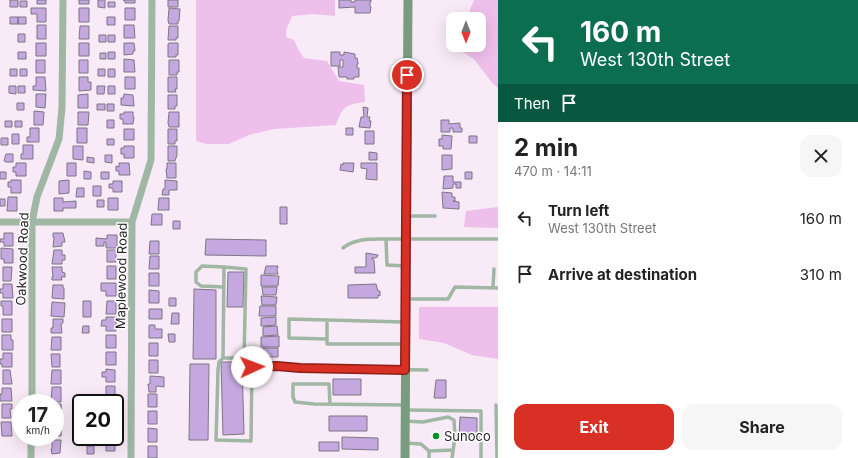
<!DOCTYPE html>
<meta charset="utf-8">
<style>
:root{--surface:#fff;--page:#f6f6f6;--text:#222;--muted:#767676;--accent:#d93025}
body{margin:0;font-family:Inter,sans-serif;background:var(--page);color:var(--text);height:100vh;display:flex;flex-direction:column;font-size:15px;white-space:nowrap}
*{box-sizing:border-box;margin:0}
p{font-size:13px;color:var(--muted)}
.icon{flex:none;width:22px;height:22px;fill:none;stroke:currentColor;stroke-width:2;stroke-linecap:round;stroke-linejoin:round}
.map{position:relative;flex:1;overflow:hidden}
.side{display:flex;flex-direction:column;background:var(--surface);width:360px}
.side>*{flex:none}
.banner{background:#0b6e4f;color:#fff;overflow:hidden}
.needle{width:26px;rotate:180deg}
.controls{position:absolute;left:446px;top:12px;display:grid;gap:8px}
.controls a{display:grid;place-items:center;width:40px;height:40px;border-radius:8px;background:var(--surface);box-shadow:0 4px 16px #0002;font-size:20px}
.speed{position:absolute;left:12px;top:394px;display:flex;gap:8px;font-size:20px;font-weight:700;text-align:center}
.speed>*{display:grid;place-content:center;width:52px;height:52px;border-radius:50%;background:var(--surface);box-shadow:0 4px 16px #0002;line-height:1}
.speed small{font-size:10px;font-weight:400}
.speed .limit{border:2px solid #111;border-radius:6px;background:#fff;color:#111}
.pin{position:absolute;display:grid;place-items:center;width:34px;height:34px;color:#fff;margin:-17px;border:2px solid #fff;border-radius:50%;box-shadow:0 1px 4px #0007}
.me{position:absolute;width:44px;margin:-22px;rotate:88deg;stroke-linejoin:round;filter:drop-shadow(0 0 3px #0008)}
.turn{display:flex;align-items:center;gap:14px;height:84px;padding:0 16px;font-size:18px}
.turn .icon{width:52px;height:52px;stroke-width:2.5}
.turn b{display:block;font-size:28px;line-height:34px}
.then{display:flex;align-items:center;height:38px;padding:0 16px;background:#0003;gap:8px;font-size:15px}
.round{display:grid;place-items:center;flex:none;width:42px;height:42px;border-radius:12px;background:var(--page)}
.headline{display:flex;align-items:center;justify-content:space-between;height:68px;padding:0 16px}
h1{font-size:24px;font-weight:700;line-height:30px}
.button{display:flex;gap:8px;margin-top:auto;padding:8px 16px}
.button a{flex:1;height:46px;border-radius:12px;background:var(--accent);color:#fff;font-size:16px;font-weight:700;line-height:46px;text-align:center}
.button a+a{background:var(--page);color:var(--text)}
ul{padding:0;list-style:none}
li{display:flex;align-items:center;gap:12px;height:56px;padding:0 16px}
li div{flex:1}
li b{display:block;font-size:15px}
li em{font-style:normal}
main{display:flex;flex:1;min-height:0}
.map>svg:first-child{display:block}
.green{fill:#eebfeb}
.building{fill:#c5a8e0;stroke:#7d7684}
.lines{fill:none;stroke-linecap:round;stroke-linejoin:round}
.service{stroke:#a0b7a4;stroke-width:3.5}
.minor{stroke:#a0b7a4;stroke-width:7}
.secondary{stroke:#799c7f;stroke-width:9}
.route-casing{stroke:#8d1f18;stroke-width:10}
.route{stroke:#d93025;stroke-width:7}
.poi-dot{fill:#009124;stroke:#fff;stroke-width:1.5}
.labels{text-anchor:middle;stroke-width:3;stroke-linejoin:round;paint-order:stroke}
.street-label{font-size:13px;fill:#282327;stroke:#fff}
.poi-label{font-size:13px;fill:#282327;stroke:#fff;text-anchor:start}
</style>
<main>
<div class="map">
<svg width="498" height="458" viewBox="0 0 498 458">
<rect width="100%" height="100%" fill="#f8eaf6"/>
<path class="green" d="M196,0H335V16L313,14L292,16L286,30V37L294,40L298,49L304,58L327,61L339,81L364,85L365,102C345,105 343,106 336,125L274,129L249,135L229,144H207L196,141Z
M474,0H498V88L493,84L474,59L454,47L455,45H479V19H466Z
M498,207V228L464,227L466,211Z
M419,307H498V359L472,355L444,343L419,339Z"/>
<path class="building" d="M10,0H18V7H10Z
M37,0H46V4H37Z
M79,0H89V4H79Z
M98,0H105V8L98,7Z
M123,0H135V3H125V1Z
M168,0H178V7H168Z
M339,0H351V2H355V0H371V2H370V7H371L370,13H355V7L339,8Z
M20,1H27V7H20Z
M108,2H115V7H108Z
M31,8H46V22H37V14H31Z
M79,8H89V22H79Z
M125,8H135V20H125Z
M169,8L180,9L179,21H178V24H169L168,20Z
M10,17H18V24H10Z
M18,17H26V24H18Z
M107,17H115V25H107Z
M37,25H46V39H37Z
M124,25H134L135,38H124Z
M80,26H89V39H79Z
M169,26H178V38H176V40H168Z
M18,34H25V42H18Z
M99,35H106V42H99Z
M108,35H115V42H108Z
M36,43H46V56H36Z
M79,43H89V56H79Z
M124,43H134L135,51H133V54L124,55Z
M169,43H178V55H176V57H168V44Z
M18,52H26V59H18Z
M108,52H115V59H108Z
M331,52H340V55H344V52L355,54V58H357L358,63V64H357V68H359V77H354V79H347V77H339L338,67H343V60H340V66H331Z
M100,53H106V59H100Z
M124,59L134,60L135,72H124Z
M36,60H45V73H36Z
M79,60H88V73H79Z
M169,60H179V72H177V75H169Z
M10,69H17V76H10Z
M20,69H27V76H20Z
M98,69H105V76H98Z
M108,69H115V77H108Z
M36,77H45L46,91L33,90V86H36Z
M79,77H88V82H91V90L79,91Z
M125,77H135V89H125Z
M168,77H177V89H175L176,92H168Z
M9,86H16V94L9,93Z
M18,86H25V93H18Z
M97,86H105L104,94H97Z
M108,86H115V94H108Z
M36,94H46L45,108L36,107Z
M88,94V108H78V95Z
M124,94L133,95L134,106L121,105V98H123Z
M168,95H177V106H175V109H168Z
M17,103H24V110H17Z
M97,104H105V110H97Z
M107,104H114V111H107Z
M363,107L368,108L367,117H370L369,121H371L370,128L359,127L361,117H364Z
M34,111L44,112L43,125H34Z
M78,112H89L88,125H78Z
M124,112H133V117H134L133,124H123V119H120V114H124Z
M169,112H179V127H169L168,123Z
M107,120H114V128H107Z
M441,120H449V124L460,123V128H462V132H453V128H450V132H441Z
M5,121H12V127H5Z
M15,121H22V127H15Z
M30,128H39V142H27V137H30Z
M77,128H87V143H77Z
M346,128H353V135H346Z
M124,129H134V140H124Z
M168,129H177V141H175V144H168Z
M365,131H374V144H365Z
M12,134H19V144H12Z
M442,135L452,136L451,149H443V146H439V139H442Z
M469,136H477V143H469Z
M1,138H8V145H1Z
M107,139H114V145H107Z
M23,145H33V159H21V154H23Z
M73,146H83V160L73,159Z
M124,146H134V158H124V154H121V148H124Z
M168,146H177V155L175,161H168Z
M369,152L377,153V160H369Z
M6,154H13V162H6L4,161Z
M105,155H112V163L105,162Z
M442,155H452V169L442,170Z
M87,157L94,158V163L87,162Z
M16,163H26V176H16V172H13V167H16Z
M67,163H76V176H67Z
M119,163H129L130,175H119V171H116V166L119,167Z
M167,163H176V178H167L166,169H167Z
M343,163H354L353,172L340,170L341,164L343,165Z
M361,163H377V180L366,179L367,169L361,168Z
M84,171L91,172V179H84Z
M0,172H6V179H0Z
M101,172H109V179H101Z
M465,172H472V179H465Z
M444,176H453V182H461V188H456V184H453V188L443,189Z
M11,180H21V193H11V187H8V182H11Z
M69,180V193L59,194V181Z
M165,180L177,181V190H169V195H162L163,189H165Z
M113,181H122V192H113V188H109V184H113Z
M93,186H101V196H93Z
M77,188H84V197H76Z
M442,192L452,193V197H455V201H453L459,202V209L443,208Z
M8,197H17V211H7Z
M54,198H63V202L76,201V208H63V211H54Z
M108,198H118V210H108Z
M159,198H169V210H158Z
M0,199H5V206H0Z
M97,200H104V207H97Z
M280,207H287V224H280Z
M152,214H162V225H151Z
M173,221H180V229H173Z
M4,233H13V246H4V242H0V239H4Z
M53,233H63L65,242H62V246L53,247L54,237H53Z
M107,235H117V248H106V242H104V246H96V238L107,239Z
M206,239L266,240V256L205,255Z
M150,241H159V254H149Z
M1,248L13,249V263H4V259H1Z
M54,250H62V255H65V260H62V264H52Z
M107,250H116V262H107Z
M366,253L378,255V256L376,258H372V259L374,260L375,273H355V267H366Z
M150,256H159V269H149Z
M107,266H116V279H107Z
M266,266H278L277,270L278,274H264Z
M3,267H12L11,281H3Z
M52,267H62V272L65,273V277H61L62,280H52V277H53Z
M228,272H244L243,307H227Z
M149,273H159V286H149Z
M261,275L279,276L278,286H261Z
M101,283H116V296H106V291H101Z
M3,284H12L13,298H3V293H0V289H3Z
M376,284L378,291H380V296L378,295V298H348V285Z
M53,285H63V288H64V299L52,298Z
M262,287H277L276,295H263Z
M194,289L216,290V359H193Z
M149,290L159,291V303H149Z
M261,296L277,297L276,305H262Z
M169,298H176V306H169Z
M1,301H12V315H3V306H1Z
M83,301H91V317H83Z
M107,301H116V314H106Z
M52,302L65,303L64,317L51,316Z
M260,306H276V316H259Z
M149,309H162V319H149Z
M172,313H179V324H171Z
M106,317H116V331H106V326H101L102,320H106Z
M276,317V325L261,326V318Z
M2,319H12V332H2Z
M53,319H63V323L61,324L62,333H51V328H53Z
M149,325H155V329H162V338H149Z
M83,326H89V333H82Z
M277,326L278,335L263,336V327Z
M168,334H175V342H169Z
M2,335H11V340H13V350H2Z
M106,335H116V348H106Z
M279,336V347H261V337Z
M52,337H61V350H51Z
M149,343H158V356H149Z
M263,348H278V357H263Z
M106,352H116V365H106Z
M3,353H12V367H2V364H0V359H3Z
M51,354H60V367H52Z
M149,360H158V373H149Z
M221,362H242L244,434L223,435Z
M190,364H209L208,440H189Z
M106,369L115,370V382H106V377H102V372H106Z
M3,370H10L12,384H3Z
M52,370H61V384H51Z
M150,376L164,377V387L156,386V392H149L148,384H150Z
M333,379H361V395H333Z
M436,380H446V398H434Z
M106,386H115V400H106Z
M52,387H61V402H51Z
M2,388H11L12,401H0V394H2Z
M148,394H157V407H148Z
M2,404H12V409H10L11,418H2Z
M55,404H61L62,418L55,419Z
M148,411H157V424H148Z
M329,416H367V431H329Z
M460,417L477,418V436H459Z
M1,422H11L12,436H2Z
M55,422H62L61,436H55Z
M148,428L157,429V442H148Z
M342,437L378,438V450L342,449Z
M106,438H115V451H106Z
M52,440H61L60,453L52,454L51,449H52Z
M319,442H339V451H319Z
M87,446H94V454H87Z
M148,446H157V458H148Z"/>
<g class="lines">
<path class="service" d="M407,216H435
M343,248C356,238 371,239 386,239
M406,266L387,265L386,239H498
M224,287L201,286L196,282V272L202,266L224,267
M493,287L494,269
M407,299H448L455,287L498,288
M327,320V339L289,338V319L404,322
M327,339V344H405
M223,358H244
M252,367L247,363L244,358L246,269L224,267L223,358L219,362L218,370L216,440L251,441L252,367L277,366L300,368L427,370
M330,404L329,384H293V397L295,402L314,404L404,405
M496,405L497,458
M406,410L481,411V458
M405,421L423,422L448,417L454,420L455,437L452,458
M405,443L421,444L429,451
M429,458V451L453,450"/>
<path class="minor" d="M0,222H132
M32,403V222L37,197L59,139L62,108L63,0
M31,458V437
M131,458L132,222L151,160L152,0"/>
<path class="secondary" d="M405,458L408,0"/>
</g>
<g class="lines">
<defs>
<path id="route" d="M252,367L277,366L300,368L405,370L407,75"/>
</defs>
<use href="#route" class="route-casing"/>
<use href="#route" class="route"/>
</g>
<circle class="poi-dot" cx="436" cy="436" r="4"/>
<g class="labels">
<g class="street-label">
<text transform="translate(22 259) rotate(-88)" y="5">Oakwood Road</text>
<text transform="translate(121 276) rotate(-89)" y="5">Maplewood Road</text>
</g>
<g class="poi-label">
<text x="444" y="441">Sunoco</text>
</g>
</g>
</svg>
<div class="controls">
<a><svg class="needle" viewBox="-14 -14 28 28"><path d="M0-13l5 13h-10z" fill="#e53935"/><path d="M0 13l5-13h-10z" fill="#767676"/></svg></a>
</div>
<div class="speed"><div>17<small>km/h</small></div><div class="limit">20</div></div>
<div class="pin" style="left:407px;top:75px;background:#d93025"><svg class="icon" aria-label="arrive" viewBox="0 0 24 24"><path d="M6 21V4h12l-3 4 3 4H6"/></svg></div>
<svg class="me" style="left:252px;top:367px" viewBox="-20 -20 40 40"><circle r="19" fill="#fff"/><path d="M0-13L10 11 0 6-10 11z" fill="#d93025"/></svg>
</div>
<section class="side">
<div class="banner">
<div class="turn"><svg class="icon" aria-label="left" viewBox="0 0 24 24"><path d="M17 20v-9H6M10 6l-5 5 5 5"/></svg><div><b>160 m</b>West 130th Street</div></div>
<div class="then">Then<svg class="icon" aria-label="arrive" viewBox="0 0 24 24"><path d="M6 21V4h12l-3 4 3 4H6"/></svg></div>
</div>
<div class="headline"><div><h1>2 min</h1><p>470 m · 14:11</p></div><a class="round"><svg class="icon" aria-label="close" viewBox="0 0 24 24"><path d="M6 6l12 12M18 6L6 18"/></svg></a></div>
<ul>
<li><svg class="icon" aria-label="left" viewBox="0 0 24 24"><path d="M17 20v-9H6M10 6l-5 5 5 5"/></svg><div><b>Turn left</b><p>West 130th Street</p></div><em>160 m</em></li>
<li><svg class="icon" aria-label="arrive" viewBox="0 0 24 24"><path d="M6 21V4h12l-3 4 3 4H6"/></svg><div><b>Arrive at destination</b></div><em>310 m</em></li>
</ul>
<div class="button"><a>Exit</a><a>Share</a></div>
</section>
</main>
